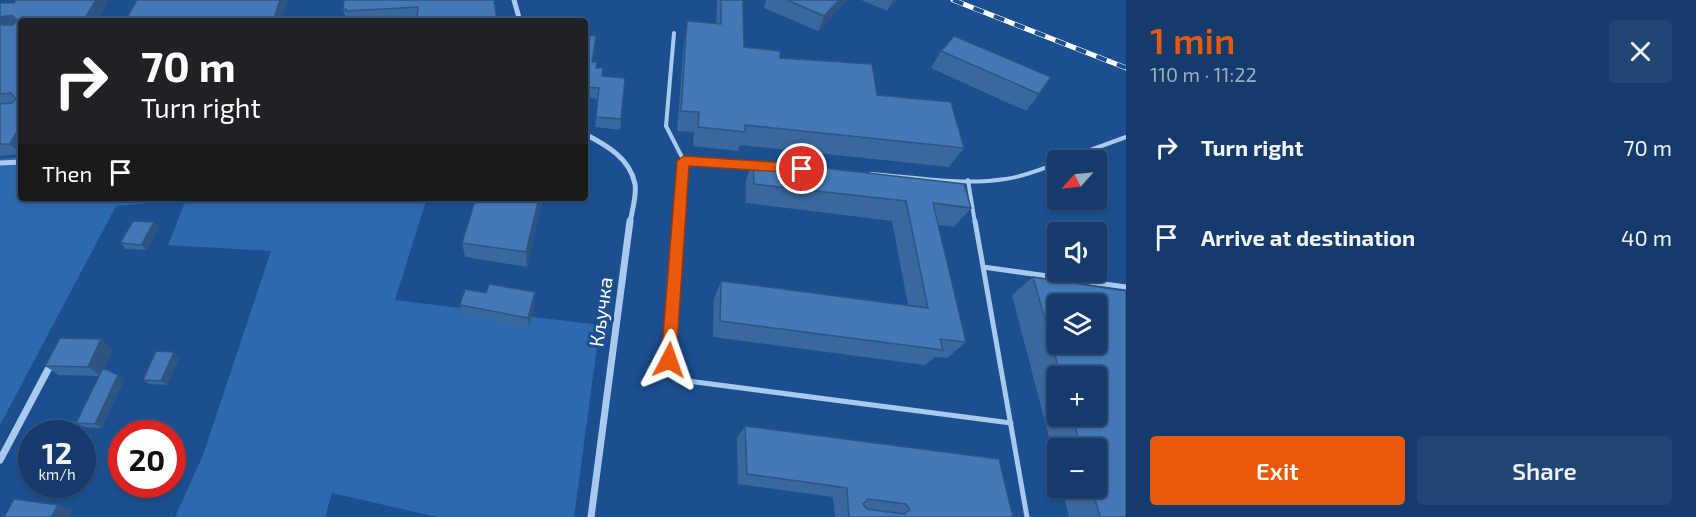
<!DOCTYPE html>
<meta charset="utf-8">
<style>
:root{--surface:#143b6b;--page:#214673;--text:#f1f3f6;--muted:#9dadc1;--line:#33557e;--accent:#ea580c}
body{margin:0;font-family:"Exo 2",sans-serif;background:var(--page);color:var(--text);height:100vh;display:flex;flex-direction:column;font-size:22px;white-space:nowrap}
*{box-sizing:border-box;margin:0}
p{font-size:20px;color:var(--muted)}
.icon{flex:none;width:33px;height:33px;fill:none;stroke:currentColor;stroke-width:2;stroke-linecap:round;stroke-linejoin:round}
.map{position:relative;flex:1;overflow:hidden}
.sheet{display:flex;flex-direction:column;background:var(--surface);width:570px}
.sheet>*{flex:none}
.hud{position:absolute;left:18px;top:18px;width:570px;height:183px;border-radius:6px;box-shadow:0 2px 4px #0004,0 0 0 2px var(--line);background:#202124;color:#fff;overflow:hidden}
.needle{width:39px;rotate:243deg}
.controls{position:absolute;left:1047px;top:150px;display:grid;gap:12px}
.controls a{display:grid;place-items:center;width:60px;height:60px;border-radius:6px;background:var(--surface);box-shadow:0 2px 4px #0004,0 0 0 2px var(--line);font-size:30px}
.speed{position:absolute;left:18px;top:420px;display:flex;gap:12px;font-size:30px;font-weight:700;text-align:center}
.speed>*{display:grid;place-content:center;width:78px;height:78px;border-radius:50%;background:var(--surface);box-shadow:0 2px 4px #0004,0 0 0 2px var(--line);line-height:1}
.speed small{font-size:15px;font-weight:400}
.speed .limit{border:9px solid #d22;background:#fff;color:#111}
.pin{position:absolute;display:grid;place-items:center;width:51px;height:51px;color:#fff;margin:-26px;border:3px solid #fff;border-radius:50%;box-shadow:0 2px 6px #0007}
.me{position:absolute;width:66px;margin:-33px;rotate:4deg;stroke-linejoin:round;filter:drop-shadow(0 0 4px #0008)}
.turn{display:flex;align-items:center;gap:21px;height:126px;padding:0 24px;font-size:27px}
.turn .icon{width:78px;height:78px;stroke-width:2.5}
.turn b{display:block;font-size:42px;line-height:51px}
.then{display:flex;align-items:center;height:57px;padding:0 24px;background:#0003;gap:12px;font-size:22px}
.round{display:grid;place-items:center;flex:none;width:63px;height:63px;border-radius:6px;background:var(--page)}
.headline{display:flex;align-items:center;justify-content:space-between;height:102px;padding:0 24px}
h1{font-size:36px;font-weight:600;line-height:45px;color:var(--accent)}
.primary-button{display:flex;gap:12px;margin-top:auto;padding:12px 24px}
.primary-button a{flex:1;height:69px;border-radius:6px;background:var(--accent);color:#fff;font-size:24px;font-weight:600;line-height:69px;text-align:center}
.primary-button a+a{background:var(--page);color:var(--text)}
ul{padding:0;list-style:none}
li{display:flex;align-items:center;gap:18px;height:90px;padding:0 24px}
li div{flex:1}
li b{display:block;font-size:22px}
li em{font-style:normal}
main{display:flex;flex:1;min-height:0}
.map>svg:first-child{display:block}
.green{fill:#2e69ad}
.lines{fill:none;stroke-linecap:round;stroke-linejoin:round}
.lane-far1{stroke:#a9c9ee;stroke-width:4}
.lane{stroke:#a9c9ee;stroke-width:5}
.street-far1{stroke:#a9c9ee;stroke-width:5}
.street{stroke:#a9c9ee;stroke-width:7}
.rail-casing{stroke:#fff;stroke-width:5}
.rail{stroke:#1b4f8f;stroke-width:4;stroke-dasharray:11;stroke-linecap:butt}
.wall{fill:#3a679d;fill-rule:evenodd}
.shaded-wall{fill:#305480}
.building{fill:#4478b7;stroke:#305480;stroke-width:1.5;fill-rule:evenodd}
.route{fill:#ea580c;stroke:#983908;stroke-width:1.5}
.labels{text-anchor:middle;stroke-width:6;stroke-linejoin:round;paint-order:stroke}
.street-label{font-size:20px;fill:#fff;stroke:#1b4f8f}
</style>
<main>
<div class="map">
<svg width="1126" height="517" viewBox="0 0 1126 517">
<rect width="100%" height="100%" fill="#1b4f8f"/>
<path class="green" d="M21,157V198H427L395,300L600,325L574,517H437L332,493L325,517H175L203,455L271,251L168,245L186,200L116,206L0,425V159Z"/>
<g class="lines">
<path class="lane-far1" d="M674,33L666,126L684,161L679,223
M1063,160L1126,137
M684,161L755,166
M871,174C915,177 961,186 1005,179C1023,177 1041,169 1058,163
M968,180L975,223"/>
<path class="lane" d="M679,221L669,360L676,374L688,381L1011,423
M975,221L1027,517
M983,267L1126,287"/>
<path class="street-far1" d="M514,0L520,21
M298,21L313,20
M585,134C606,145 630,158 635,184C637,195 632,211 630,223
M0,163L21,162"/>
<path class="street" d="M0,460L52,362
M591,517L630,221"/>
<defs>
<path id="rail" d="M953,0L1126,68"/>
</defs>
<use href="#rail" class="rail-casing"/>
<use href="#rail" class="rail"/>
</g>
<path class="wall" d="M494,0L497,21H418L417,18L368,21H349V20H346L343,10Z
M717,0H743L744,47L780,58L877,95L964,148L949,167L740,145L738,151L693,146L694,132L677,131L684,42L687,21L716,24Z
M766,0H848L818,31L764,8Z
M861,0H897L887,11Z
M0,3L21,21V153L20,154L0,156Z
M585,35L595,47L593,62H597V68L603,76L625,78L620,130L595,127L598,99L585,97Z
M941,51L1039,94L1026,111L931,68Z
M753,160L971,208L954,227L938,225L966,342L947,358L935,357L925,365L713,337L714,299L721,281L908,305L892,221L746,203V180Z
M543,198L527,267L465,257L462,243Z
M159,228L147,250L126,249L120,243Z
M1033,277L1126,291V517H1069L1062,488H1096V448H1058V472L1012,295ZM1058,304H1096V344H1058ZM1058,376H1096V416H1058Z
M535,302L529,327L462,315L460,305Z
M113,348L104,369L118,375L124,380L102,428L84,427L76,423L100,376L59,375L45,366Z
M180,356L167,385L149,384L143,380Z
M745,426L1013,517H835L833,497L738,484L737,438Z"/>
<path class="shaded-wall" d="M96,0H109L97,21H83Z
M280,0H288L281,21H273Z
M839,0H848L818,31L824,16Z
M893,0H897L887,11Z
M12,15L21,26L0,29V17Z
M17,131L21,135L20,154L10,144Z
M539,198H543L527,267L526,252Z
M154,222L159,228L147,250L141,245Z
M535,292V302L529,327L528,318Z
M101,339L113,348L101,376L88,367Z
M174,352L180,356L167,385L161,381Z
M118,375L124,380L102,428L95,424Z
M169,431L180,438L172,455V434H168Z
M58,505L73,510L70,517H51Z"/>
<path class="building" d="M16,0H96L83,21H21V130L17,131L10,144H0V104L12,103L16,99L11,93L0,94V25H13L17,20L12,15L0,17V3H14Z
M137,0H280L273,21H125Z
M344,0H494L497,21H436V17L417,18L418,7L346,11V9L343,10Z
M721,0H743L744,47L780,51V58L872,64L877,95L951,102L964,148L745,125V132L698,127L699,112L681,111L687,21L721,24Z
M787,0H839L824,16Z
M585,35L596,36L592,62H597L596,68H603L602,76L625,78L621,119L596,117L599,88L585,87Z
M954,36L1051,77L1039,94L941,51Z
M753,160L964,184L971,208L933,203L966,342L940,339L943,350L720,321L721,281L928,308L906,201L754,184Z
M487,198H539L526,252L462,243L475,201L486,202Z
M133,221L154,222L141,245L120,243Z
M1033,277L1126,291V517H1100L1092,488H1096V448H1081L1072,416H1096V376H1061ZM1058,304H1096V344H1058Z
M489,284L535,292L528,318L460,305L465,289L486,293Z
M60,338L101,339L88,367L45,366Z
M156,351L174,352L161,381L143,380Z
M103,368L118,375L95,424L76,423Z
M137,426L169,431L168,434H133Z
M745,426L999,459L1013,517H849L847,488L747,474ZM868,499L906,504L910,510L904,514L867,509L863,504Z
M14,499L58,505L51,517H4Z"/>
<path class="route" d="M684,156L802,164L808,169L802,173L689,166L676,360L674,365L669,367L663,365L661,360L677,161Z"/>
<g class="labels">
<g class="street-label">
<text transform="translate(601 312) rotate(-82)" y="7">Кључка</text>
</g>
</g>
</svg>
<div class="controls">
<a><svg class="needle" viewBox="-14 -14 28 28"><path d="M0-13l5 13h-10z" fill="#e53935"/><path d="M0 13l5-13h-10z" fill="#9dadc1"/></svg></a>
<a><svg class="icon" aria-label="sound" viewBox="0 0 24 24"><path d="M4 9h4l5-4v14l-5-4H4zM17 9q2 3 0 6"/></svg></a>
<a><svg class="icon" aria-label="layers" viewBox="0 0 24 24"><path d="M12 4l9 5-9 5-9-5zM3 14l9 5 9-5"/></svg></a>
<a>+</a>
<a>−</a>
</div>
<div class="speed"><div>12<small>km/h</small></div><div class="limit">20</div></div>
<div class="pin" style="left:802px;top:169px;background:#d93025"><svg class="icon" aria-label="arrive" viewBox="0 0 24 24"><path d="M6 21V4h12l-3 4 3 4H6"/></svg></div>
<svg class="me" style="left:669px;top:360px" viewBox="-20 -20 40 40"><path d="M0-17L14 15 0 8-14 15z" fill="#ea580c" stroke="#fff" stroke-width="4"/></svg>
<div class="hud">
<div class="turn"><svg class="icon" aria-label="right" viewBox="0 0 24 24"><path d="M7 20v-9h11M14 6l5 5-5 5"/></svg><div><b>70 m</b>Turn right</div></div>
<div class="then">Then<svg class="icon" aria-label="arrive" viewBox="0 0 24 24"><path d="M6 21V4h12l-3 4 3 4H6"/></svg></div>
</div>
</div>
<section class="sheet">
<div class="headline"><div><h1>1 min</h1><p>110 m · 11:22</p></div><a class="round"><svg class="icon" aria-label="close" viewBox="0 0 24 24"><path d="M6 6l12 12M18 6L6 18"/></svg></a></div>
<ul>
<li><svg class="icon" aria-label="right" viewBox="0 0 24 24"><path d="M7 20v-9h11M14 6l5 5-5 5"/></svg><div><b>Turn right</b></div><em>70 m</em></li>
<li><svg class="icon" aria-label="arrive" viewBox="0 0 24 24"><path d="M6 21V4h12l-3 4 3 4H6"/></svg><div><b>Arrive at destination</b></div><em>40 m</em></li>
</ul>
<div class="primary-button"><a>Exit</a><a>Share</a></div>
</section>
</main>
